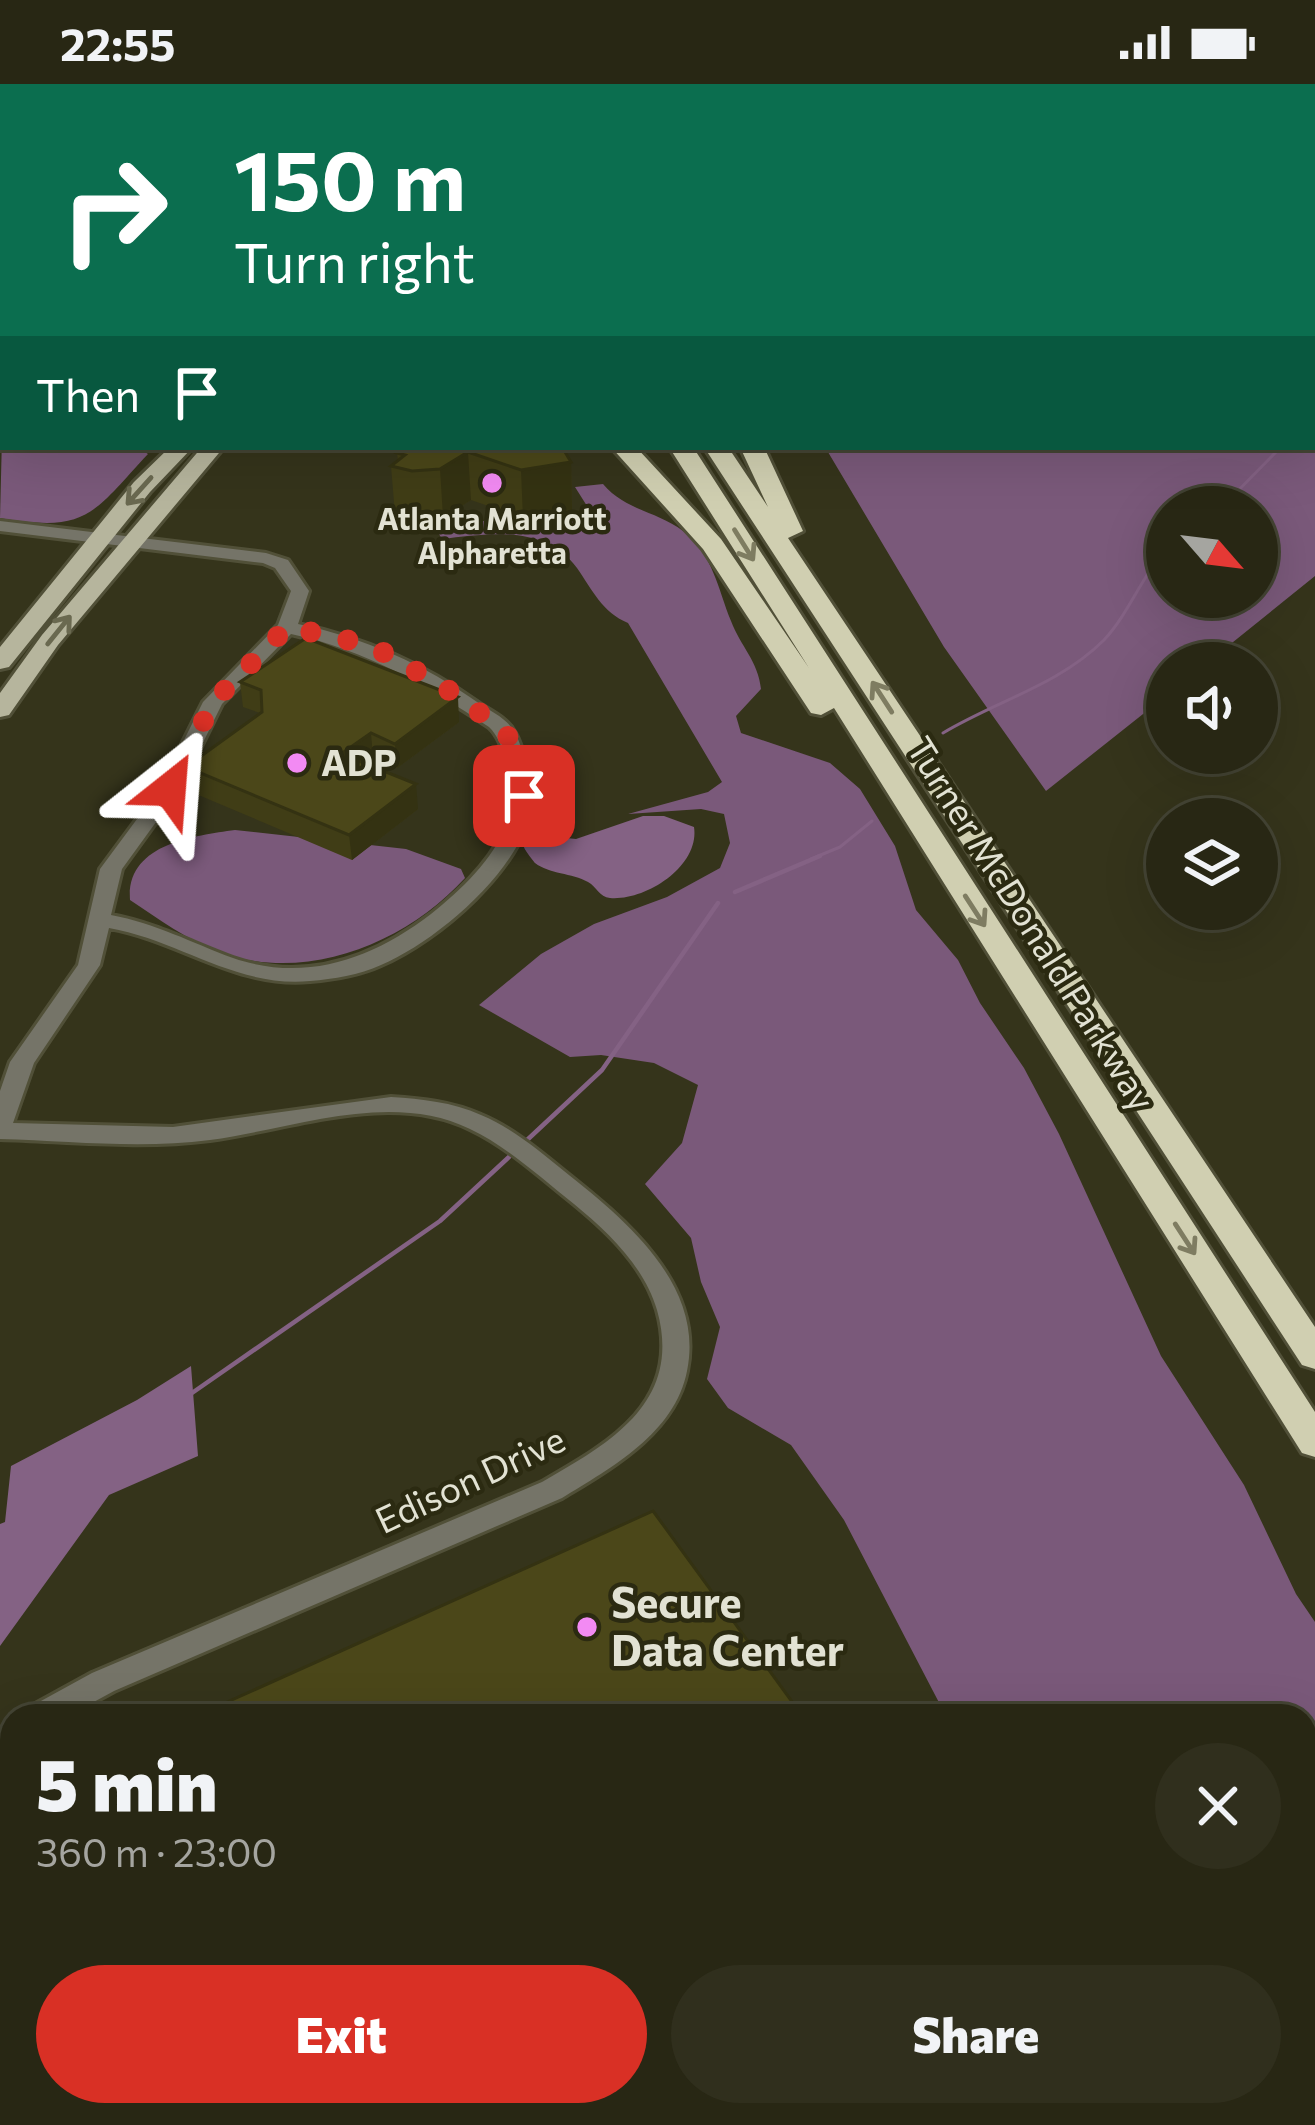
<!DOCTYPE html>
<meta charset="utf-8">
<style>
:root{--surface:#282714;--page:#302f1d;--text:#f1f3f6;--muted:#a5a5a0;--line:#444434;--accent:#d93025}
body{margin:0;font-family:Commissioner,sans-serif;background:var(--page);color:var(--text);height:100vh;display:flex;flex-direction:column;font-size:45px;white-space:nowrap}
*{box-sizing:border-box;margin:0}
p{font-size:39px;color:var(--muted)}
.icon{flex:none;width:66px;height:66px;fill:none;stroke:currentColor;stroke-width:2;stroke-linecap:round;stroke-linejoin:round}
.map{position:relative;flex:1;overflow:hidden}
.details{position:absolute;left:0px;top:1620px;width:1317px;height:423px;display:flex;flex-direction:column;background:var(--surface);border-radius:36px 36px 0 0;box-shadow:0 12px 48px #0002,0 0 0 3px var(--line)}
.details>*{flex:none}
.top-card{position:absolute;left:0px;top:0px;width:1317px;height:366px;box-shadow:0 12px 48px #0002,0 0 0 3px var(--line);background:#0b6e4f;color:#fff;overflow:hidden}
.needle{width:78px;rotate:118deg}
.controls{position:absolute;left:1146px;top:402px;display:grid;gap:24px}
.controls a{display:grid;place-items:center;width:132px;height:132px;border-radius:50%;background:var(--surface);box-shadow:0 12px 48px #0002,0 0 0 3px var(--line);font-size:60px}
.pin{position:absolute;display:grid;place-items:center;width:102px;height:102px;color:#fff;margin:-51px;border-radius:24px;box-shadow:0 6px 18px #0006}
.me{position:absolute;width:132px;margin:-66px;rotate:28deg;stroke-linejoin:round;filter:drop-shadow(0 0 9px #0008)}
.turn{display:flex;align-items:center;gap:42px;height:252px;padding:0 36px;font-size:54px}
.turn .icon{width:156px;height:156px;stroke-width:2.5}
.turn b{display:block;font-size:84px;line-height:102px}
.then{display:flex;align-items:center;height:114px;padding:0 36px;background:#0003;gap:24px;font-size:45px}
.round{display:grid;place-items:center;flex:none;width:126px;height:126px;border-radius:63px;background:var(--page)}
.head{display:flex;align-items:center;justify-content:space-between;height:204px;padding:0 36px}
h1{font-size:72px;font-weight:800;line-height:90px}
.button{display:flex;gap:24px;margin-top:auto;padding:24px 36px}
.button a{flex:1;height:138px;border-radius:72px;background:var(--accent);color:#fff;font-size:48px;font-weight:800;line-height:138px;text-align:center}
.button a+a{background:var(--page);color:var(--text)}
.status{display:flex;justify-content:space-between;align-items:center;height:84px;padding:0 60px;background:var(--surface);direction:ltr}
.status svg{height:33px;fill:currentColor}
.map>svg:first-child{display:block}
.green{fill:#533f53}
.forest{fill:#7a597a;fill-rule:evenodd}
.water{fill:#846284}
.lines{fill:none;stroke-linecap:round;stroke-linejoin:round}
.stream-far1{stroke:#846284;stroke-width:3}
.stream{stroke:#846284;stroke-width:4.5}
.minor-casing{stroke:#515038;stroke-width:6}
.major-casing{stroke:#515038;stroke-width:6}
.highway-casing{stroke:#515038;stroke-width:6}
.minor{fill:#757468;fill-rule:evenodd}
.major{fill:#b6b59d;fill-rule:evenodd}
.highway{fill:#d0cfb1;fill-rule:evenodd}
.wall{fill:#403d16}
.shaded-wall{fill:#343212}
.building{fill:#4b4719;stroke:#343212;stroke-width:3}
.oneway{stroke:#6a6950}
.oneway2{stroke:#7e7c61}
.route{stroke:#d93025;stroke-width:21;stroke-dasharray:0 37.8}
.poi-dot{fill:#f28af3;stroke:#2b2a11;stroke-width:4.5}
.labels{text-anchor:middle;stroke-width:9;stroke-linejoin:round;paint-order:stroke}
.far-poi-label{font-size:30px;font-weight:bold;fill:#e2e2d3;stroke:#2b2a11}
.poi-label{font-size:36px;font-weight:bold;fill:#e2e2d3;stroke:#2b2a11;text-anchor:start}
.street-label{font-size:36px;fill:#e2e2d3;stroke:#2b2a11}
.near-poi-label{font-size:42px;font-weight:bold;fill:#e2e2d3;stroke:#2b2a11;text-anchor:start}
</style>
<div class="status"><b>22:55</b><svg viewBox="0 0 49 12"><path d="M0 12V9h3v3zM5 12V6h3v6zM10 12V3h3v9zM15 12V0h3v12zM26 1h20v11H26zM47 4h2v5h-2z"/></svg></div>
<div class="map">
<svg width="1315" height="2041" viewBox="0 0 1315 2041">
<rect width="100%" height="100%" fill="#35341b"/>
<path class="green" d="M0,1998L12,1999V2031H453L520,2036L529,2031H1305L1315,2041H0Z"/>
<path class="forest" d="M1315,219V492L1207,579H1167V611L1046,707L944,563L825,363H1314ZM1167,423H1257V513H1167Z
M3,313V363H137L148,370C92,430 88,449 0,434Z
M603,400C626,427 657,427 683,447C713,470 718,505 731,537C741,563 758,577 761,605L736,632L741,649L830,679L860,705L895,762L916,826L958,876L980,919L1024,984L1059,1050L1161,1272L1244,1401L1296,1510L1315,1538V2041H1174L1161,2031H1305V1632H946L844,1436L791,1361L728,1324L707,1295L720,1243L701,1198L691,1154L645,1100L682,1059L698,1001L654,979L601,971L570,973L479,921L541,870L594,840L667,813L720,784L730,759L724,730L701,725L628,730L708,708L722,698L628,539C602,528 593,507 577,484C544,440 489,450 442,455L434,442L583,427L587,422L575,403Z
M235,746L406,765L461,785L465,794C406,859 306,900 219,868C187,856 159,835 130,816C126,760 193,752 235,746Z"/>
<path class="water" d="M643,732H664L694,743C700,782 646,817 610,814C599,813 597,803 588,798C572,789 549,790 535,779C534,778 524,765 524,763L538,751L576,755Z
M191,1282L198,1372L109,1411L0,1562V1440L5,1438L11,1382L137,1316Z"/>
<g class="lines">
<path class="stream-far1" d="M1222,423L1281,363
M943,649C996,617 1059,601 1104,556C1130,528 1142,491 1167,464
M811,775L840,763L872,737"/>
<path class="stream" d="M735,808L820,772
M526,1057L602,986L718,819
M192,1309L440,1137L509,1073"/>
<defs>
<path id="minor" d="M1115,0H1129L1113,3Z
M1137,0H1151L1134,3Z
M0,89L3,90V100L0,99Z
M1314,207L1315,208V218L1314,217Z
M3,293V304L0,305V294Z
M0,437L266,469L288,476L309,507L298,540C365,554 424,580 480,620C492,628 508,635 515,649C522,661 535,706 533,719C524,783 438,857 381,881C359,891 334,895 310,897C236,904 179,856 109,844L100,881L34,979L13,1039L173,1043L391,1013C422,1015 452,1018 481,1031C512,1044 538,1066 564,1087C623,1134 705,1200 687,1287C675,1349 611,1384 562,1414L114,1607L68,1632H26L30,1623L92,1589L542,1398C610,1359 683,1318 657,1226C644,1182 608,1148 574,1120C541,1094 508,1063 470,1045C390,1006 293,1045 210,1056C141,1065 69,1057 0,1055V1007L10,978L78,881L100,785L160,704L203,618L278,541L291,507L275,484L263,479L0,447ZM291,550C366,566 426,601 489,643C508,660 515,715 507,739C494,775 461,806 431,830C372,875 306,899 233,874C192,859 155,839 111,831L122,785L180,705L222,620Z"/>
<path id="major" d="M170,363H193L150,408L9,583L0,585V563L134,398Z
M202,363H224L58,561L9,631L0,633V609L42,551Z"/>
<path id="highway" d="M126,0H146L148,3H128Z
M173,0H195L197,3H175Z
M207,0H228L230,3H209Z
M269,0H293L295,3H271Z
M498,0H516L497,3Z
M611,363H636L721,455L809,584L669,363H693L1315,1328V1373L1302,1369L834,624L821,631L811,629L703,465Z
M704,363H728L768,423L740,363H764L803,447L788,454L1315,1243V1285L1302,1281Z"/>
</defs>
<use href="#minor" class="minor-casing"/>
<use href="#major" class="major-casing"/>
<use href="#highway" class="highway-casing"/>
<use href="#minor" class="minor"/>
<use href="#major" class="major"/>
<use href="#highway" class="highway"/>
</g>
<path class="wall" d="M562,363L571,378L572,426L523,434L471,416L443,433L415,436L395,430L391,382L398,377L397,369Z
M240,598L459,638L397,684L373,673L365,679L418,725L352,776L189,707L186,683L260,629L243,623Z"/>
<path class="shaded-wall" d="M468,368L471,416L443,433L440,385Z
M571,378L572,426L523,434L521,386Z
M458,613L459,638L397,684L395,660Z
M371,649L373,673L344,695L341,670Z
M416,700L418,725L352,776L349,751Z
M793,1619V1632H767Z"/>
<path class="building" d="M598,0H650L649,3H598Z
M407,363H562L571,378L521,386L468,368L440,385L412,387L391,382L405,371L397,369Z
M306,554L458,613L395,660L371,649L341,670L416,700L349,751L186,683L262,628L261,606L240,598Z
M653,1427L793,1619L767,1632H196Z"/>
<defs><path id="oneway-shaft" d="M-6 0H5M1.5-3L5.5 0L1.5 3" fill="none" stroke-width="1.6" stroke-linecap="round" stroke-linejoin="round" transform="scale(3)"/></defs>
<g class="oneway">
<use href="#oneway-shaft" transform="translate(139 407) rotate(132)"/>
<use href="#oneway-shaft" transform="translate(59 546) rotate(-51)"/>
</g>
<g class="oneway2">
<use href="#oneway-shaft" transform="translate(744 461) rotate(58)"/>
<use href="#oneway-shaft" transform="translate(882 613) rotate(-123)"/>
<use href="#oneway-shaft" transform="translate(975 827) rotate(57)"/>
<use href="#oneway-shaft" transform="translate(1185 1155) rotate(57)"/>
</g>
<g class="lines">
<path class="route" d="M170,705L213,618L287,543L348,556L385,569L450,607L507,649L524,712"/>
</g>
<g class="poi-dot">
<circle cx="492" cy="399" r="12"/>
<circle cx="297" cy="679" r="12"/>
<circle cx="587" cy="1543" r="12"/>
</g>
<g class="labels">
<g class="far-poi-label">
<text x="492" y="446">Atlanta Marriott<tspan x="492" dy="34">Alpharetta</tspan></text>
</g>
<g class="poi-label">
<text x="321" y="692">ADP</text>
</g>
<g class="street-label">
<text transform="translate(1031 840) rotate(58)" y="13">Turner McDonald Parkway</text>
<text transform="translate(470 1396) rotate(-25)" y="13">Edison Drive</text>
</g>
<g class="near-poi-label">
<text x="611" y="1534">Secure<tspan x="611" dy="48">Data Center</tspan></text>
</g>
</g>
</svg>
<div class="controls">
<a><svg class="needle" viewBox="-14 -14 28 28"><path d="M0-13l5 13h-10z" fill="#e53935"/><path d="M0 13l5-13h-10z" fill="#a5a5a0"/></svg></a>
<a><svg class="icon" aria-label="sound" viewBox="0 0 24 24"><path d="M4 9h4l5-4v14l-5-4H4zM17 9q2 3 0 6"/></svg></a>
<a><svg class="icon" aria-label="layers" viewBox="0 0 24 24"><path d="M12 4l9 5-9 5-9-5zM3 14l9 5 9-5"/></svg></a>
</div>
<div class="pin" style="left:524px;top:712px;background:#d93025"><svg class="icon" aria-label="arrive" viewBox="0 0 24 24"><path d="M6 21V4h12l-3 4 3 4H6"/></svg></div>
<svg class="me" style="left:170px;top:705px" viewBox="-20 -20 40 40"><path d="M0-17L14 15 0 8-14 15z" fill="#d93025" stroke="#fff" stroke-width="4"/></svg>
<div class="top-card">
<div class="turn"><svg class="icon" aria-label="right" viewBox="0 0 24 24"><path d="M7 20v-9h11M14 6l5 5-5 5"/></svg><div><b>150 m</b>Turn right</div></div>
<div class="then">Then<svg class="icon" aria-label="arrive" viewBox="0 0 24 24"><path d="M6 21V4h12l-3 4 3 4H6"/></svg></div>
</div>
<section class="details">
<div class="head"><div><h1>5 min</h1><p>360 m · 23:00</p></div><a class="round"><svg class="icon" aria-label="close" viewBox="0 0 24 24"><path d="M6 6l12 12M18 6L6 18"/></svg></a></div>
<div class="button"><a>Exit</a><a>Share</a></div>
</section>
</div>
